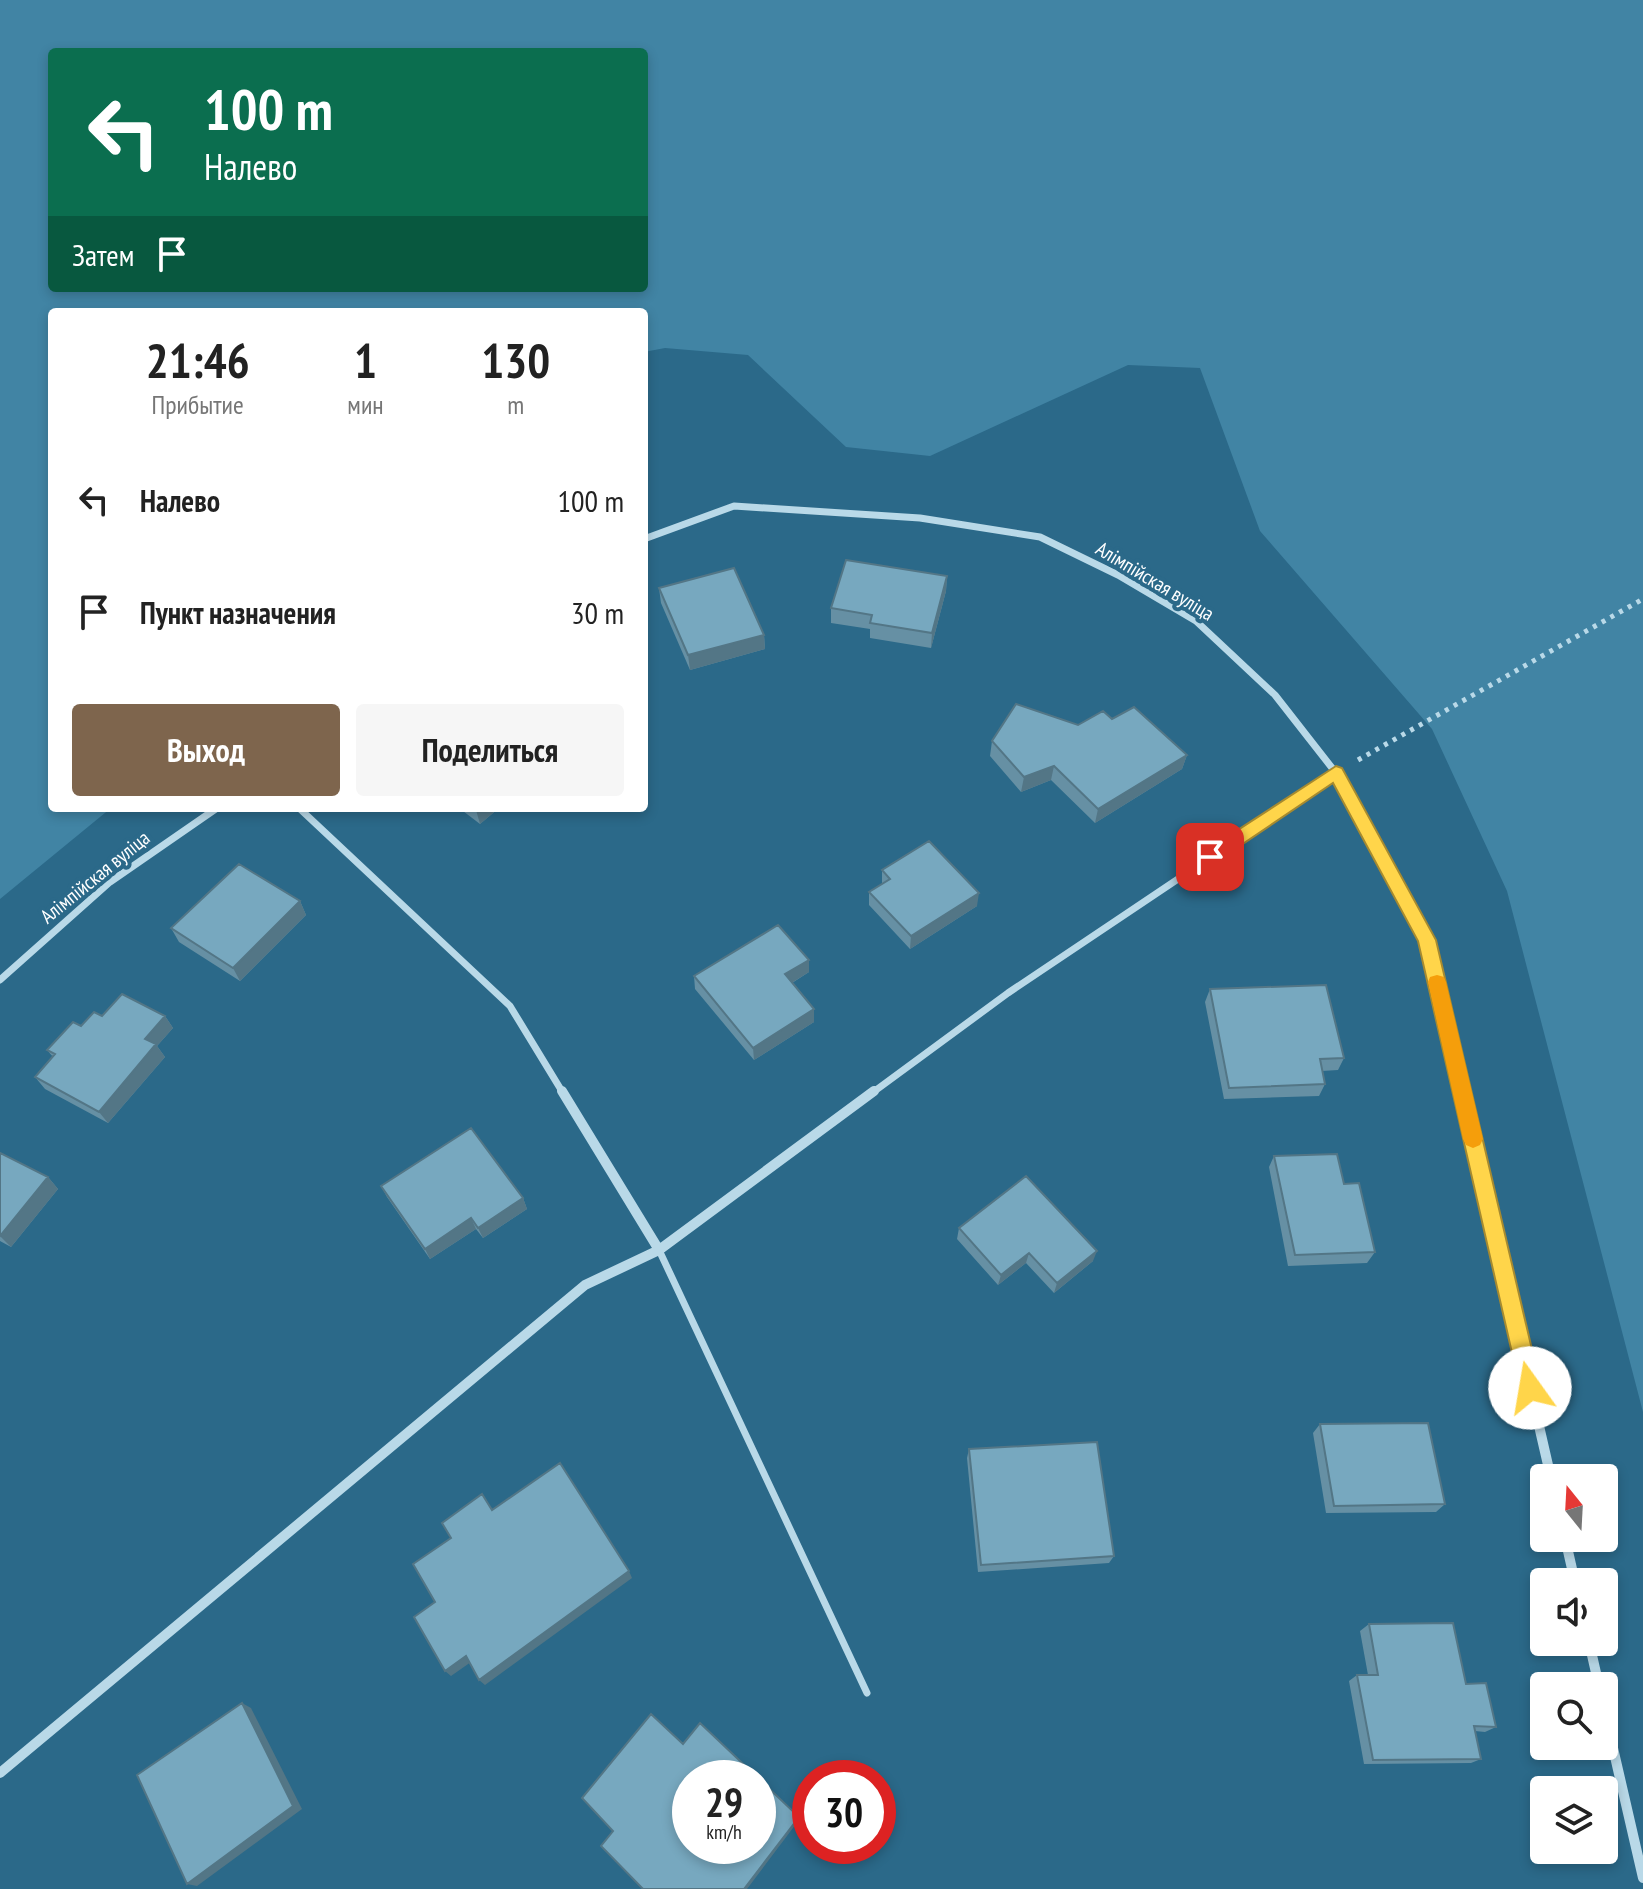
<!DOCTYPE html>
<html lang="ru">
<meta charset="utf-8">
<style>
:root{--surface:#fff;--page:#f6f6f6;--text:#222;--muted:#767676;--accent:#7e654d}
body{margin:0;font-family:"PT Sans Narrow",sans-serif;background:var(--page);color:var(--text);height:100vh;display:flex;flex-direction:column;font-size:30px;white-space:nowrap}
*{box-sizing:border-box;margin:0}
p{font-size:26px;color:var(--muted)}
.icon{flex:none;width:44px;height:44px;fill:none;stroke:currentColor;stroke-width:2;stroke-linecap:round;stroke-linejoin:round}
.map{position:relative;flex:1;overflow:hidden}
.side{position:absolute;left:48px;top:308px;width:600px;height:504px;display:flex;flex-direction:column;background:var(--surface);border-radius:8px;box-shadow:0 4px 12px #0003}
.side>*{flex:none}
.hud{position:absolute;left:48px;top:48px;width:600px;height:244px;border-radius:8px;box-shadow:0 4px 12px #0003;background:#0b6e4f;color:#fff;overflow:hidden}
.needle{width:52px;rotate:342deg}
.controls{position:absolute;left:1530px;top:1464px;display:grid;gap:16px}
.controls a{display:grid;place-items:center;width:88px;height:88px;border-radius:8px;background:var(--surface);box-shadow:0 4px 12px #0003;font-size:40px}
.speed{position:absolute;left:672px;top:1760px;display:flex;gap:16px;font-size:40px;font-weight:700;text-align:center}
.speed>*{display:grid;place-content:center;width:104px;height:104px;border-radius:50%;background:var(--surface);box-shadow:0 4px 12px #0003;line-height:1}
.speed small{font-size:20px;font-weight:400}
.speed .limit{border:12px solid #d22;background:#fff;color:#111}
.pin{position:absolute;display:grid;place-items:center;width:68px;height:68px;color:#fff;margin:-34px;border-radius:16px;box-shadow:0 4px 12px #0006}
.me{position:absolute;width:88px;margin:-44px;rotate:347deg;stroke-linejoin:round;filter:drop-shadow(0 0 6px #0008)}
.turn{display:flex;align-items:center;gap:28px;height:168px;padding:0 24px;font-size:36px}
.turn .icon{width:104px;height:104px;stroke-width:2.5}
.turn b{display:block;font-size:56px;line-height:68px}
.then{display:flex;align-items:center;height:76px;padding:0 24px;background:#0003;gap:16px;font-size:30px}
.eta{display:flex;justify-content:space-evenly;align-items:center;height:136px;text-align:center}
.eta b{font-size:48px;font-weight:700;line-height:56px}
.button{display:flex;gap:16px;margin-top:auto;padding:16px 24px}
.button a{flex:1;height:92px;border-radius:8px;background:var(--accent);color:#fff;font-size:32px;font-weight:700;line-height:92px;text-align:center}
.button a+a{background:var(--page);color:var(--text)}
ul{padding:0;list-style:none}
li{display:flex;align-items:center;gap:24px;height:112px;padding:0 24px}
li div{flex:1}
li b{display:block;font-size:30px}
li em{font-style:normal}
.map>svg:first-child{display:block}
.green{fill:#4184a4;fill-rule:evenodd}
.lines{fill:none;stroke-linecap:round;stroke-linejoin:round}
.path{stroke:#b9d9e8;stroke-width:5;stroke-dasharray:4 6;stroke-linecap:butt}
.service{stroke:#b9d9e8;stroke-width:7}
.minor-far1{stroke:#b9d9e8;stroke-width:7}
.minor{stroke:#b9d9e8;stroke-width:10}
.wall{fill:#6690a4}
.shaded-wall{fill:#537686}
.building{fill:#77a8bf;stroke:#537686;stroke-width:2}
.route{fill:#ffd54a;stroke:#a68a30;stroke-width:2}
.slow{fill:#f59e0b}
.labels{text-anchor:middle;stroke-width:8;stroke-linejoin:round;paint-order:stroke}
.street-label{font-size:20px;fill:#fff;stroke:#2b6989}
</style>
<div class="map">
<svg width="1643" height="1889" viewBox="0 0 1643 1889">
<rect width="100%" height="100%" fill="#2b6989"/>
<path class="green" d="M0,0H1643V1412L1507,891L1432,729L1260,531L1200,368L1128,365L930,456L846,447L748,355L665,348L644,352V312H52V808H111L0,899ZM52,52H644V288H52Z"/>
<g class="lines">
<path class="path" d="M1358,760L1643,599"/>
<path class="service" d="M659,1250L867,1693"/>
<path class="minor-far1" d="M644,539L734,506L920,518L1040,537L1118,575L1196,621L1275,695L1336,773L1427,940L1462,1093
M299,808L510,1006L563,1093
M0,980L110,882L217,808
M872,1093L1008,993L1336,773"/>
<path class="minor" d="M562,1091L659,1250
M1462,1091L1551,1478
M1565,1538L1575,1582
M1589,1642L1599,1686
M1604,1709L1643,1878
M0,1773L585,1285L659,1250L874,1091"/>
</g>
<path class="wall" d="M947,576L946,591L931,648L870,638V629L831,623V608Z
M659,588L764,635L765,649L690,670L661,603Z
M1112,719L1187,755L1182,769L1095,823L1051,780L1021,792L990,756L992,741Z
M459,808H499L480,824Z
M882,870L977,906L910,949L869,905V892L882,884Z
M300,901L306,915L240,981L179,942L171,928Z
M809,960V972L792,983L814,1009V1022L754,1060L695,989L694,976Z
M1210,989L1344,1058L1338,1070L1322,1071L1325,1084L1319,1096L1224,1099L1205,1002Z
M102,1016H165L173,1028L157,1046L165,1057L108,1123L45,1089L35,1077L53,1057L47,1050L81,1026Z
M0,1153L48,1177L58,1189L11,1247L0,1241Z
M1274,1156L1375,1252L1367,1263L1288,1266L1269,1167Z
M381,1186L523,1198L527,1209L483,1238L476,1229L430,1259L387,1197Z
M959,1228L1093,1261L1054,1293L1026,1263L998,1285L957,1239Z
M1320,1424L1445,1504L1436,1512L1326,1513L1313,1433Z
M969,1449L1114,1556L1109,1563L978,1572L967,1458Z
M1369,1624L1466,1684L1496,1727L1485,1732L1475,1731L1481,1759L1471,1763L1364,1764L1349,1681L1357,1675H1368L1360,1631Z"/>
<path class="shaded-wall" d="M947,576L946,591L931,648L932,633Z
M764,635L765,649L690,670L688,655Z
M1187,755L1182,769L1095,823L1098,809Z
M1054,766L1051,780L1021,792L1024,777Z
M478,808H499L480,824L476,810Z
M979,893L977,906L910,949L911,936Z
M300,901L306,915L240,981L233,968Z
M809,960V972L785,987V974Z
M814,1009V1022L754,1060L753,1048Z
M165,1016L173,1028L157,1046L165,1057L108,1123L99,1112L145,1039Z
M48,1177L58,1189L11,1247L0,1236Z
M523,1198L527,1209L483,1238L478,1228Z
M471,1218L476,1229L430,1259L425,1249Z
M1097,1251L1093,1261L1054,1293L1057,1283Z
M1029,1253L1026,1263L998,1285L1001,1275Z
M629,1571L632,1578L485,1685L479,1680Z
M466,1656L471,1662L451,1676L445,1671Z
M242,1703L251,1708L302,1809L197,1886L187,1884Z
M799,1817V1820L747,1889H744Z"/>
<path class="building" d="M846,560L947,576L932,633L870,623L872,615L831,608Z
M734,568L764,635L688,655L659,588Z
M1016,704L1078,725L1103,711L1112,719L1134,707L1187,755L1098,809L1054,766L1024,777L992,741Z
M929,841L979,893L911,936L869,892L890,879L882,870Z
M239,864L300,901L233,968L171,928Z
M778,925L809,960L785,974L814,1009L753,1048L694,976Z
M1326,985L1344,1058L1320,1059L1325,1084L1229,1088L1210,989Z
M122,994L165,1016L145,1039L156,1044L99,1112L35,1077L55,1054L47,1050L73,1022L81,1026L94,1012L102,1016Z
M471,1128L523,1198L478,1228L471,1218L425,1249L381,1186Z
M0,1153L48,1177L0,1236Z
M1337,1154L1344,1184L1359,1183L1375,1252L1295,1255L1274,1156Z
M1026,1176L1097,1251L1057,1283L1029,1253L1001,1275L959,1228Z
M1428,1423L1445,1504L1334,1506L1320,1424Z
M1097,1442L1114,1556L981,1565L969,1449Z
M560,1463L629,1571L479,1680L466,1656L445,1671L414,1617L435,1602L413,1564L451,1538L442,1523L482,1494L492,1510Z
M1453,1623L1466,1684L1486,1683L1496,1727L1474,1726L1481,1759L1373,1760L1357,1675H1378L1369,1624Z
M242,1703L293,1806L187,1884L137,1775Z
M651,1714L683,1744L700,1723L758,1778H690V1846H758V1778L799,1817L744,1889H643L601,1846L613,1831L582,1798Z"/>
<path class="route" d="M1336,766L1342,768L1436,940L1541,1388L1538,1396L1530,1399L1523,1396L1520,1388L1418,941L1333,783L1216,862H1204L1201,857L1204,852Z"/>
<path class="slow" d="M1437,975L1444,977L1446,982L1483,1139L1480,1145L1473,1148L1466,1145L1463,1139L1428,982L1430,977Z"/>
<g class="labels">
<g class="street-label">
<text transform="translate(1155 581) rotate(31)" y="7">Алімпійская вуліца</text>
<text transform="translate(95 877) rotate(-39)" y="7">Алімпійская вуліца</text>
</g>
</g>
</svg>
<div class="controls">
<a><svg class="needle" viewBox="-14 -14 28 28"><path d="M0-13l5 13h-10z" fill="#e53935"/><path d="M0 13l5-13h-10z" fill="#767676"/></svg></a>
<a><svg class="icon" aria-label="sound" viewBox="0 0 24 24"><path d="M4 9h4l5-4v14l-5-4H4zM17 9q2 3 0 6"/></svg></a>
<a><svg class="icon" aria-label="search" viewBox="0 0 24 24"><circle cx="10" cy="10" r="6"/><path d="M15 15l6 6"/></svg></a>
<a><svg class="icon" aria-label="layers" viewBox="0 0 24 24"><path d="M12 4l9 5-9 5-9-5zM3 14l9 5 9-5"/></svg></a>
</div>
<div class="speed"><div>29<small>km/h</small></div><div class="limit">30</div></div>
<div class="pin" style="left:1210px;top:857px;background:#d93025"><svg class="icon" aria-label="arrive" viewBox="0 0 24 24"><path d="M6 21V4h12l-3 4 3 4H6"/></svg></div>
<svg class="me" style="left:1530px;top:1388px" viewBox="-20 -20 40 40"><circle r="19" fill="#fff"/><path d="M0-13L10 11 0 6-10 11z" fill="#ffd54a"/></svg>
<div class="hud">
<div class="turn"><svg class="icon" aria-label="left" viewBox="0 0 24 24"><path d="M17 20v-9H6M10 6l-5 5 5 5"/></svg><div><b>100 m</b>Налево</div></div>
<div class="then">Затем<svg class="icon" aria-label="arrive" viewBox="0 0 24 24"><path d="M6 21V4h12l-3 4 3 4H6"/></svg></div>
</div>
<section class="side">
<div class="eta">
<div><b>21:46</b><p>Прибытие</p></div>
<div><b>1</b><p>мин</p></div>
<div><b>130</b><p>m</p></div>
</div>
<ul>
<li><svg class="icon" aria-label="left" viewBox="0 0 24 24"><path d="M17 20v-9H6M10 6l-5 5 5 5"/></svg><div><b>Налево</b></div><em>100 m</em></li>
<li><svg class="icon" aria-label="arrive" viewBox="0 0 24 24"><path d="M6 21V4h12l-3 4 3 4H6"/></svg><div><b>Пункт назначения</b></div><em>30 m</em></li>
</ul>
<div class="button"><a>Выход</a><a>Поделиться</a></div>
</section>
</div>
